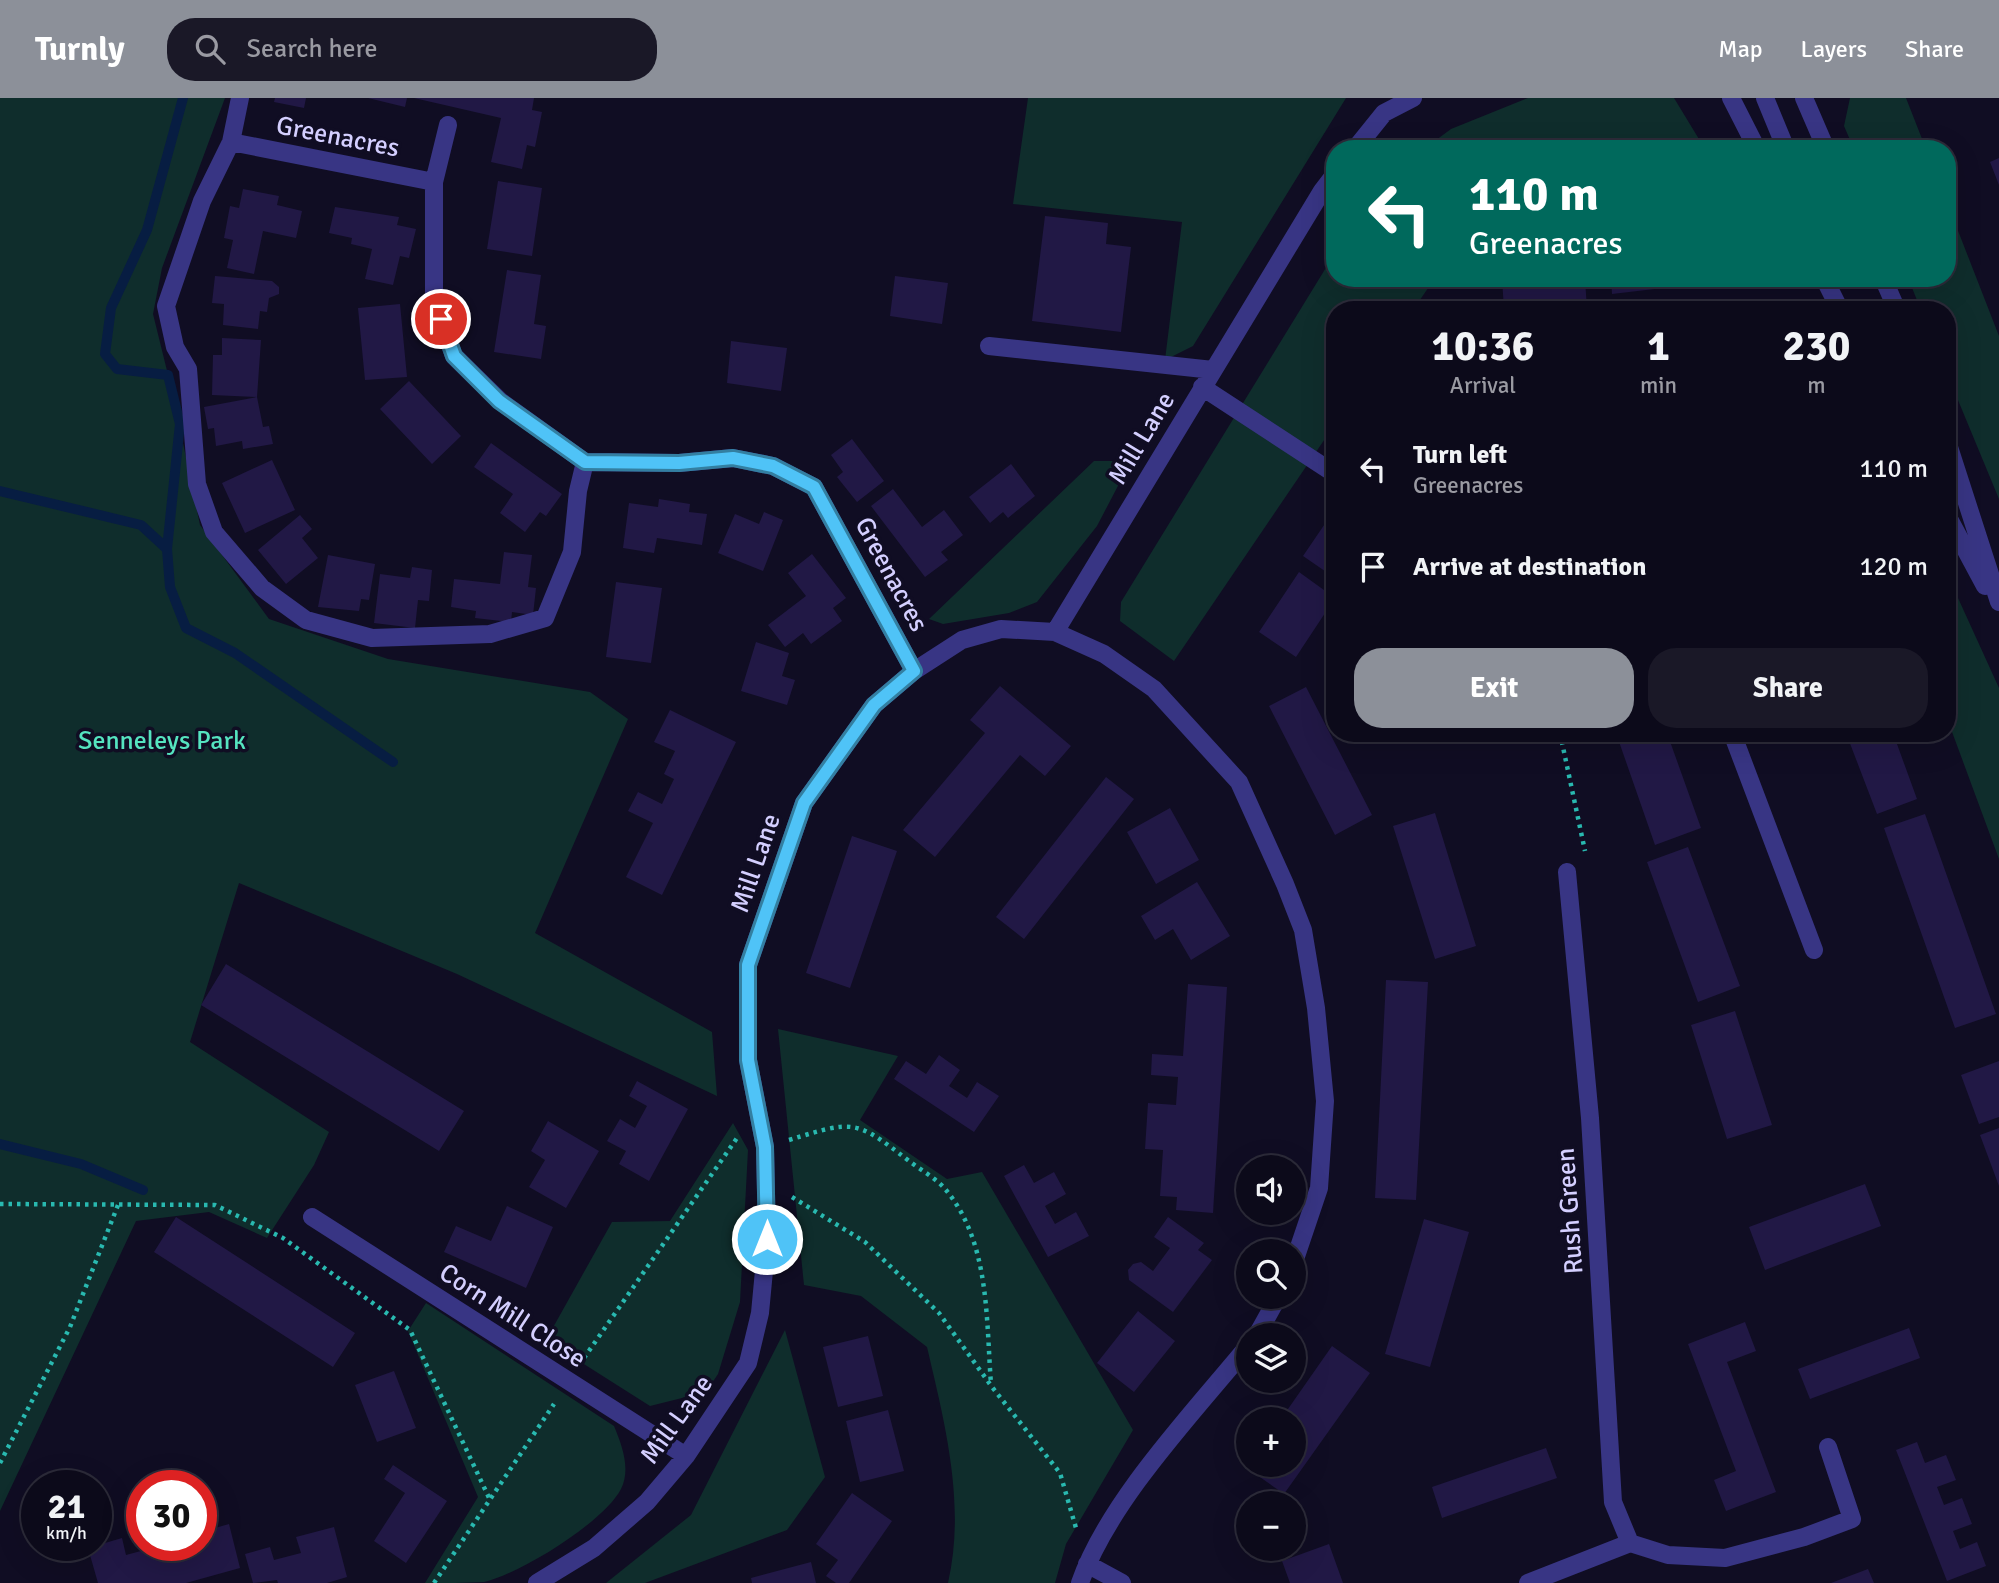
<!DOCTYPE html>
<meta charset="utf-8">
<style>
:root{--surface:#0c0a1a;--page:#1a1827;--text:#f1f3f6;--muted:#9a9aa2;--line:#2c2b39;--accent:#8c9099}
body{margin:0;font-family:Signika,sans-serif;background:var(--page);color:var(--text);height:100vh;display:flex;flex-direction:column;font-size:26px;white-space:nowrap}
*{box-sizing:border-box;margin:0}
p{font-size:23px;color:var(--muted)}
.icon{flex:none;width:38px;height:38px;fill:none;stroke:currentColor;stroke-width:2;stroke-linecap:round;stroke-linejoin:round}
.map{position:relative;flex:1;overflow:hidden}
.side{position:absolute;left:1326px;top:203px;width:630px;height:441px;display:flex;flex-direction:column;background:var(--surface);border-radius:28px;box-shadow:0 7px 28px #0002,0 0 0 2px var(--line)}
.side>*{flex:none}
.hud{position:absolute;left:1326px;top:42px;width:630px;height:147px;border-radius:28px;box-shadow:0 7px 28px #0002,0 0 0 2px var(--line);background:#00695c;color:#fff;overflow:hidden}
.fabs{position:absolute;left:1236px;top:1057px;display:grid;gap:14px}
.fabs a{display:grid;place-items:center;width:70px;height:70px;border-radius:50%;background:var(--surface);box-shadow:0 7px 28px #0002,0 0 0 2px var(--line);font-size:35px}
.speed{position:absolute;left:21px;top:1372px;display:flex;gap:14px;font-size:35px;font-weight:700;text-align:center}
.speed>*{display:grid;place-content:center;width:91px;height:91px;border-radius:50%;background:var(--surface);box-shadow:0 7px 28px #0002,0 0 0 2px var(--line);line-height:1}
.speed small{font-size:18px;font-weight:400}
.speed .limit{border:10px solid #d22;background:#fff;color:#111}
.pin{position:absolute;display:grid;place-items:center;width:60px;height:60px;color:#fff;margin:-30px;border:4px solid #fff;border-radius:50%;box-shadow:0 2px 7px #0007}
.me{position:absolute;width:77px;margin:-38px;rotate:0deg;stroke-linejoin:round;filter:drop-shadow(0 0 5px #0008)}
.turn{display:flex;align-items:center;gap:24px;height:147px;padding:0 28px;font-size:32px}
.turn .icon{width:91px;height:91px;stroke-width:2.5}
.turn b{display:block;font-size:49px;line-height:60px}
.eta{display:flex;justify-content:space-evenly;align-items:center;height:119px;text-align:center}
.eta b{font-size:42px;font-weight:700;line-height:49px}
.cta{display:flex;gap:14px;margin-top:auto;padding:14px 28px}
.cta a{flex:1;height:80px;border-radius:28px;background:var(--accent);color:#fff;font-size:28px;font-weight:700;line-height:80px;text-align:center}
.cta a+a{background:var(--page);color:var(--text)}
ul{padding:0;list-style:none}
li{display:flex;align-items:center;gap:21px;height:98px;padding:0 28px}
li div{flex:1}
li b{display:block;font-size:26px}
li em{font-style:normal}
header{display:flex;align-items:center;gap:42px;box-sizing:border-box;height:98px;padding:0 35px;background:var(--accent);color:#fff}
header strong{font-size:33px}
nav{display:flex;gap:38px;margin-inline-start:auto;font-size:24px}
.search{width:490px;height:63px;background:var(--page);display:flex;align-items:center;gap:18px;box-sizing:border-box;padding:0 24px;border-radius:28px;color:var(--muted);font-size:26px}
.map>svg:first-child{display:block}
.green{fill:#0f2d2c}
.lines{fill:none;stroke-linecap:round;stroke-linejoin:round}
.stream{stroke:#071d42;stroke-width:10}
.building{fill:#211845}
.path{stroke:#29b9b0;stroke-width:4.5;stroke-dasharray:3.5 5;stroke-linecap:butt}
.minor{stroke:#383584;stroke-width:18}
.route-casing{stroke:#337fa1;stroke-width:18}
.route{stroke:#4fc3f7;stroke-width:12}
.labels{text-anchor:middle;stroke-width:7;stroke-linejoin:round;paint-order:stroke}
.street-label{font-size:26px;fill:#d4cfff;stroke:#100d23}
.park-label{font-size:26px;fill:#55e4c0;stroke:#100d23}
</style>
<header>
<strong>Turnly</strong>
<div class="search"><svg class="icon" aria-label="search" viewBox="0 0 24 24"><circle cx="10" cy="10" r="6"/><path d="M15 15l6 6"/></svg>Search here</div>
<nav><a>Map</a><a>Layers</a><a>Share</a></nav>
</header>
<div class="map">
<svg width="1999" height="1485" viewBox="0 0 1999 1485">
<rect width="100%" height="100%" fill="#100d23"/>
<path class="green" d="M0,0H225L162,170L153,216L173,297L200,427L269,521L388,561L590,594L628,621L535,835L712,934L717,998L457,876L239,785L190,944L329,1034L314,1067L267,1140L209,1114L136,1123L0,1413Z
M1028,0H1346L1193,248L1165,262L1182,124L1013,106Z
M1528,0H1674L1705,51H1424L1451,31Z
M1850,0H1906L1926,51H1854L1844,28Z
M1948,107L1999,238V401L1948,278V212H1921L1908,180H1948Z
M1335,155V180H1435L1413,212H1335V326L1174,563L1120,523L1121,504Z
M1094,363H1131L1097,428L1037,504L1009,515L943,526L929,521Z
M1948,478L1999,590V761L1948,623Z
M778,931L898,958L860,1022L947,1081L982,1074L1133,1332L1066,1446L1055,1485H948C966,1406 945,1326 927,1249L861,1198L804,1187Z
M733,1025L748,1052L740,1204L718,1276L706,1294L650,1308L546,1242L612,1124L670,1123Z
M426,1205L614,1328C622,1347 631,1371 621,1391C604,1424 520,1476 484,1484C466,1485 443,1485 425,1485L478,1399L408,1233Z
M785,1232L825,1379L787,1432L645,1485H606L691,1417Z"/>
<g class="lines">
<path class="stream" d="M0,393L141,427L167,451L170,489L186,530L235,555L393,664
M167,451L180,326L168,277L117,271L105,256L111,210L147,132L183,0
M0,1046L81,1066L143,1092"/>
</g>
<path class="building" d="M275,0H306L304,10L274,4Z
M368,0H407L405,9Z
M414,0H534L532,12L542,14L535,49L527,47L522,71L491,64L501,20Z
M1999,60V87L1990,64Z
M498,83L542,90L532,158L487,151Z
M243,91L279,98L277,107L302,113L296,140L263,133L254,176L227,170L233,142L224,140L230,108L239,110Z
M335,109L399,119L397,127L416,131L409,160L400,158L393,187L365,181L372,151L351,146L352,140L329,135Z
M1045,118L1108,125L1106,146L1131,149L1121,234L1032,223Z
M507,172L541,177L534,226L546,228L541,261L494,254Z
M215,178L272,183L279,189V196L269,200L267,214L260,213L258,231L223,227L224,206L212,205Z
M895,178L948,185L942,226L890,218Z
M1502,180H1585L1587,212H1567V204L1504,212Z
M1611,180H1689V187L1612,196Z
M400,206L407,279L365,282L358,210Z
M222,240L261,242L257,299L212,297L213,257H222Z
M731,243L787,250L781,293L727,285Z
M409,283L461,338L432,366L380,311Z
M257,299L263,329L269,328L273,346L243,351L242,343L216,348L214,330L208,331L204,309Z
M852,341L884,383L857,404L837,379L843,374L831,357Z
M491,345L562,396L546,418L540,414L525,434L500,415L513,396L474,369Z
M272,362L295,412L245,435L222,385Z
M1011,366L1035,398L1008,420L1003,414L990,425L969,399Z
M893,391L922,429L944,412L963,437L941,454L948,462L925,479L871,408Z
M659,401L690,406L689,414L707,416L702,447L657,440L654,455L623,450L629,405L658,409Z
M1335,411V480L1303,458Z
M764,414L783,422L763,473L718,455L735,416L759,426Z
M300,417L312,431L302,440L318,460L286,486L258,452Z
M504,454L532,457L528,489L536,490L533,517L512,514L511,524L475,520L476,513L451,509L454,481L500,486Z
M812,456L846,500L833,510L842,523L811,546L803,535L785,549L768,527L806,498L788,475Z
M328,457L375,466L369,502L361,501L359,513L318,509Z
M412,469L432,472L429,503L418,502L415,530L374,525L380,476L410,480Z
M1299,474L1335,500L1296,559L1259,534Z
M616,484L662,490L651,565L606,559Z
M756,544L789,555L782,578L795,582L787,607L741,593Z
M1000,588L1071,648L1045,678L1020,657L935,759L903,732L985,635L970,622Z
M1306,589L1372,717L1335,737L1269,608Z
M670,612L736,644L662,797L626,779L653,725L628,713L638,694L662,706L674,681L664,676L675,653L654,644Z
M1616,635H1667L1701,730L1655,747Z
M1846,635H1893L1917,701L1877,716Z
M1106,679L1134,701L1024,841L996,819Z
M1170,710L1199,762L1156,786L1127,734Z
M1435,715L1476,848L1435,861L1393,728Z
M1925,716L1996,916L1955,930L1884,730Z
M852,738L897,753L850,890L806,875Z
M1688,749L1740,888L1698,904L1647,764Z
M1197,784L1230,838L1191,862L1173,831L1155,842L1141,818Z
M226,866L464,1013L439,1053L201,907Z
M1386,882L1428,884L1416,1102L1375,1100Z
M1188,886L1227,889L1213,1115L1176,1112L1177,1099L1160,1098L1163,1052L1145,1051L1148,1005L1176,1007L1178,979L1151,977L1152,956L1183,958Z
M1735,913L1772,1027L1727,1041L1691,927Z
M939,957L960,972L949,988L967,1000L977,984L999,998L974,1034L894,981L906,963L926,976Z
M1999,963V1019L1979,1026L1961,977Z
M637,983L688,1011L649,1083L619,1066L626,1053L607,1043L620,1021L635,1030L647,1008L629,998Z
M548,1023L599,1053L566,1110L529,1089L545,1062L531,1053Z
M1999,1030V1088L1980,1037Z
M1024,1067L1034,1085L1054,1074L1066,1096L1045,1108L1055,1126L1076,1114L1089,1138L1048,1159L1004,1078Z
M1865,1086L1881,1128L1765,1172L1749,1129Z
M507,1108L553,1129L526,1190L444,1154L456,1128L491,1143Z
M176,1119L355,1235L333,1269L154,1154Z
M1168,1119L1204,1145L1198,1152L1212,1162L1173,1214L1129,1182L1128,1172L1133,1166L1141,1164L1153,1173L1170,1150L1154,1139Z
M1424,1121L1469,1134L1430,1269L1385,1256Z
M1138,1213L1175,1243L1134,1294L1097,1265Z
M1745,1224L1756,1253L1727,1264L1776,1394L1726,1413L1714,1382L1736,1373L1688,1246Z
M1909,1230L1920,1260L1810,1301L1798,1271Z
M868,1238L883,1298L838,1309L823,1249Z
M1332,1248L1370,1275L1284,1396L1247,1370L1249,1367H1293V1321H1281Z
M394,1273L416,1330L377,1344L355,1287Z
M888,1312L904,1373L860,1384L846,1323Z
M1917,1344L1925,1365L1946,1357L1956,1382L1937,1389L1944,1407L1962,1400L1972,1426L1953,1433L1960,1451L1977,1444L1986,1468L1947,1483L1896,1352Z
M1546,1350L1557,1380L1442,1420L1432,1389Z
M393,1367L447,1403L406,1465L374,1443L405,1395L384,1381Z
M852,1395L892,1423L849,1485H836L826,1478L838,1462L816,1446Z
M229,1426L240,1470L186,1485H98L88,1450L122,1440L126,1457L152,1450L151,1447H201V1434Z
M334,1429L347,1479L327,1485H278L277,1482L253,1485L245,1456L270,1449L274,1462L301,1455L296,1439Z
M1329,1446L1343,1485H1290L1282,1463Z
M811,1464L816,1485H752L751,1480Z
M1868,1471L1874,1485H1831Z"/>
<g class="lines">
<path class="path" d="M1560,635L1585,753
M789,1042C854,1022 855,1021 909,1063C921,1072 937,1081 946,1092C990,1145 986,1221 991,1286
M792,1099L865,1144L939,1215L992,1289L1060,1375L1076,1430
M0,1106L215,1107L283,1140L410,1232L491,1404
M584,1260L737,1040
M0,1365L70,1229L118,1107
M434,1485L554,1306"/>
<path class="minor" d="M240,0L231,44L434,84
M1731,0L1757,51
M1765,0L1786,51
M1804,0L1826,51
M448,27L434,84V203L454,258L500,303L585,364
M231,44L202,103L166,208L175,249L188,271L197,386L214,434L262,490L306,522L372,540L490,536L545,520L572,454L578,393L585,364L679,365L733,360L773,368L814,389L914,573
M1355,51L1384,15L1413,0
M1824,180L1840,212
M1883,180L1897,212
M989,248L1213,272
M1202,289L1335,376
M1948,346L1999,504
M1948,419L1985,488
M1055,534L1322,93L1335,76
M1732,635L1814,852
M1567,774L1590,1020L1613,1404L1630,1445
M312,1119L686,1358
M1257,1237L1278,1199
M1087,1466L1122,1485
M537,1485L594,1450L647,1404L686,1358L748,1265L760,1215L767,1141L765,1049L748,962V867L804,705L874,607L914,573L962,542L1001,531L1055,534L1104,556L1154,591L1239,684L1285,786L1303,832L1316,910L1325,1003L1319,1090L1293,1167
M1080,1485C1108,1404 1193,1315 1248,1248
M1528,1485L1630,1445L1668,1457L1725,1460L1804,1439L1852,1421L1828,1349"/>
</g>
<g class="lines">
<defs>
<path id="route" d="M441,221L454,258L499,303L585,364L679,365L733,360L773,368L814,389L914,573L874,607L804,705L748,867V962L765,1049L767,1141"/>
</defs>
<use href="#route" class="route-casing"/>
<use href="#route" class="route"/>
</g>
<g class="labels">
<g class="street-label">
<text transform="translate(338 38) rotate(11)" y="9">Greenacres</text>
<text transform="translate(1141 340) rotate(-59)" y="9">Mill Lane</text>
<text transform="translate(892 476) rotate(62)" y="9">Greenacres</text>
<text transform="translate(755 765) rotate(-71)" y="9">Mill Lane</text>
<text transform="translate(1569 1113) rotate(-94)" y="9">Rush Green</text>
<text transform="translate(513 1217) rotate(33)" y="9">Corn Mill Close</text>
<text transform="translate(676 1321) rotate(-54)" y="9">Mill Lane</text>
</g>
<g class="park-label">
<text x="162" y="651">Senneleys Park</text>
</g>
</g>
</svg>
<div class="fabs">
<a><svg class="icon" aria-label="sound" viewBox="0 0 24 24"><path d="M4 9h4l5-4v14l-5-4H4zM17 9q2 3 0 6"/></svg></a>
<a><svg class="icon" aria-label="search" viewBox="0 0 24 24"><circle cx="10" cy="10" r="6"/><path d="M15 15l6 6"/></svg></a>
<a><svg class="icon" aria-label="layers" viewBox="0 0 24 24"><path d="M12 4l9 5-9 5-9-5zM3 14l9 5 9-5"/></svg></a>
<a>+</a>
<a>−</a>
</div>
<div class="speed"><div>21<small>km/h</small></div><div class="limit">30</div></div>
<div class="pin" style="left:441px;top:221px;background:#d93025"><svg class="icon" aria-label="arrive" viewBox="0 0 24 24"><path d="M6 21V4h12l-3 4 3 4H6"/></svg></div>
<svg class="me" style="left:767px;top:1141px" viewBox="-20 -20 40 40"><circle r="17" fill="#4fc3f7" stroke="#fff" stroke-width="3"/><path d="M0-11L8 9 0 5-8 9z" fill="#fff"/></svg>
<div class="hud">
<div class="turn"><svg class="icon" aria-label="left" viewBox="0 0 24 24"><path d="M17 20v-9H6M10 6l-5 5 5 5"/></svg><div><b>110 m</b>Greenacres</div></div>
</div>
<section class="side">
<div class="eta">
<div><b>10:36</b><p>Arrival</p></div>
<div><b>1</b><p>min</p></div>
<div><b>230</b><p>m</p></div>
</div>
<ul>
<li><svg class="icon" aria-label="left" viewBox="0 0 24 24"><path d="M17 20v-9H6M10 6l-5 5 5 5"/></svg><div><b>Turn left</b><p>Greenacres</p></div><em>110 m</em></li>
<li><svg class="icon" aria-label="arrive" viewBox="0 0 24 24"><path d="M6 21V4h12l-3 4 3 4H6"/></svg><div><b>Arrive at destination</b></div><em>120 m</em></li>
</ul>
<div class="cta"><a>Exit</a><a>Share</a></div>
</section>
</div>
